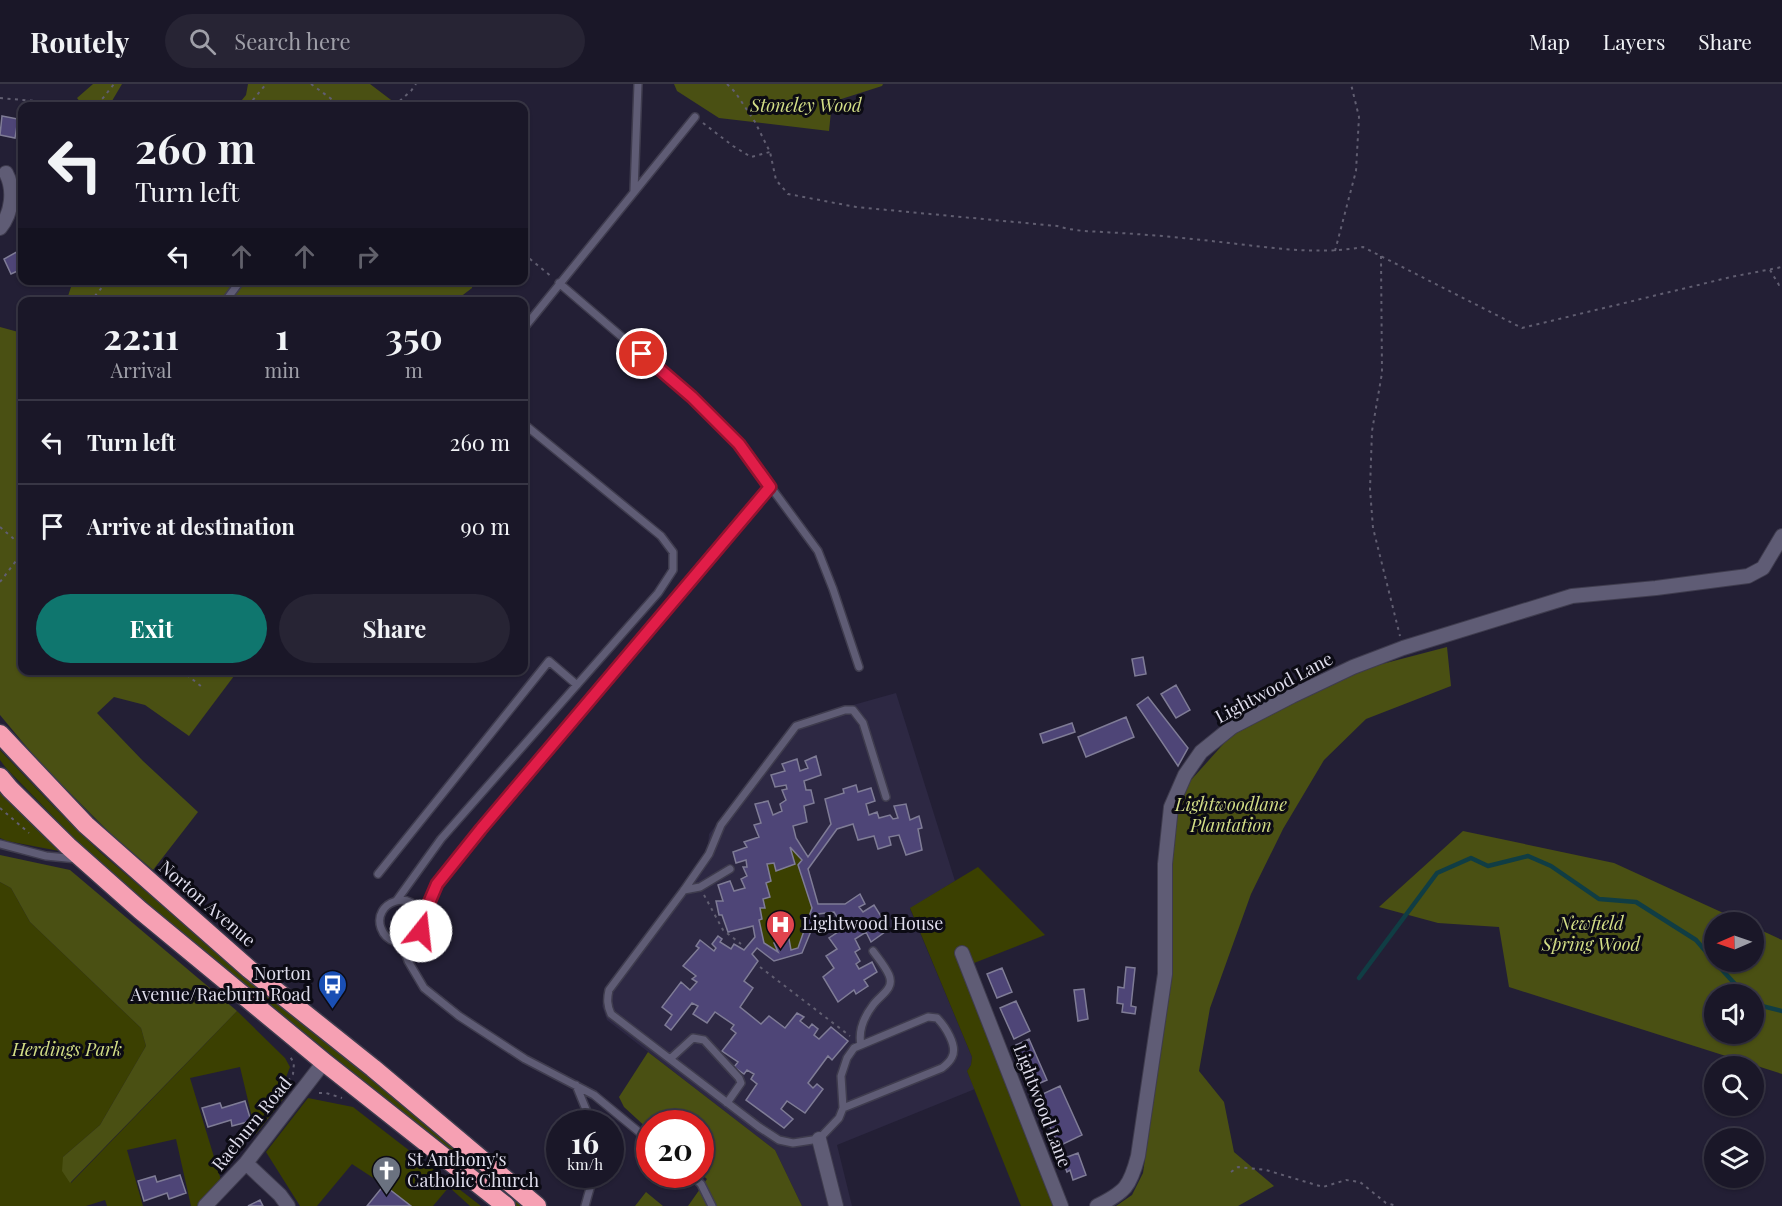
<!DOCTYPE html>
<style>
:root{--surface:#1a1728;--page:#272434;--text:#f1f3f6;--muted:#9f9fa8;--line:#383645;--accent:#0f766e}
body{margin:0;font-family:"Playfair Display",serif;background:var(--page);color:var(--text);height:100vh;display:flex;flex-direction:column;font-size:22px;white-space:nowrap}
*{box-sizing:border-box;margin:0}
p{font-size:20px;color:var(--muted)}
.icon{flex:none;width:33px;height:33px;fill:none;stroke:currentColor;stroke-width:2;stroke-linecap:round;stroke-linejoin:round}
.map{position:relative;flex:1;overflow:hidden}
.sheet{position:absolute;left:18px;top:213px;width:510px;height:378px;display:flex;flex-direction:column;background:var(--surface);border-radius:12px;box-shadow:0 2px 4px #0004,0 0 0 2px var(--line)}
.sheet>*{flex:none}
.guide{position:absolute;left:18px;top:18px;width:510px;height:183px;border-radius:12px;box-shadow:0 2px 4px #0004,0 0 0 2px var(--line);background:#1a1728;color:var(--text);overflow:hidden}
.needle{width:39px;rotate:268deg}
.fabs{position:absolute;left:1704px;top:828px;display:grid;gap:12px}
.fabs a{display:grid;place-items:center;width:60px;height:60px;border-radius:50%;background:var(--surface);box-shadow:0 2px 4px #0004,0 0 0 2px var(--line);font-size:30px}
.speed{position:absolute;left:546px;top:1026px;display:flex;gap:12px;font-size:30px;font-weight:700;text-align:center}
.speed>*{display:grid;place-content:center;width:78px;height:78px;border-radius:50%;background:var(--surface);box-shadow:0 2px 4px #0004,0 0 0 2px var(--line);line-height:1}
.speed small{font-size:15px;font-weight:400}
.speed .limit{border:9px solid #d22;background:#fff;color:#111}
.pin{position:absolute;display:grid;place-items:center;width:51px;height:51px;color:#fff;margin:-26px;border:3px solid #fff;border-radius:50%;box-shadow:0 2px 6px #0007}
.me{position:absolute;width:66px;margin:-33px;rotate:16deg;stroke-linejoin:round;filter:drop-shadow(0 0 4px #0008)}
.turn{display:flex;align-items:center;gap:21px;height:126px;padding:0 18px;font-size:27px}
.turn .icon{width:78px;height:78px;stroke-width:2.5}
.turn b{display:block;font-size:42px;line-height:51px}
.lanes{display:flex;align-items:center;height:57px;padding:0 18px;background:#0003;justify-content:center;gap:30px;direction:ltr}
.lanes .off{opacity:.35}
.eta{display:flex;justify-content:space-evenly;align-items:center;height:102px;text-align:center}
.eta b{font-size:36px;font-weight:700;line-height:42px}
.action{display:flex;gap:12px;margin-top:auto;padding:12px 18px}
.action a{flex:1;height:69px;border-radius:36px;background:var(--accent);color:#fff;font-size:24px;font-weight:700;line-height:69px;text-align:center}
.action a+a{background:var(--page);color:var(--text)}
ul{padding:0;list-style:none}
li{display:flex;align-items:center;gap:18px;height:84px;padding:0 18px;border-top:2px solid var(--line)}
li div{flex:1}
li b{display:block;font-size:22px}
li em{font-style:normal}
header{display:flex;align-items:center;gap:36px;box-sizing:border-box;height:84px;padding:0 30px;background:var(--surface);border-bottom:2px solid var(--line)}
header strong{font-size:28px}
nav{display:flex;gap:33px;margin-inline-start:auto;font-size:21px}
.search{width:420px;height:54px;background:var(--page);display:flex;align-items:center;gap:15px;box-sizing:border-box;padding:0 21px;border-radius:33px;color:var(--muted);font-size:22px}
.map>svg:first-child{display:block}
.built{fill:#2d2843}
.green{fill:#3b4001}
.forest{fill:#4a5013;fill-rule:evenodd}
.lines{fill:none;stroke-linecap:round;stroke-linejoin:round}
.stream{stroke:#103d44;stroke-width:4.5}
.building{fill:#4e4577;stroke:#7f7c96;stroke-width:1.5;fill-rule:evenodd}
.lane-casing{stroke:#3f3c4e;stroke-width:10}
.street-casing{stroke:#3f3c4e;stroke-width:16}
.highway-casing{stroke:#3f3c4e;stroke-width:21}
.path{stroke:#615e71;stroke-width:2;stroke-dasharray:3 4.5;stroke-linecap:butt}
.lane{stroke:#5f5c75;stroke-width:7}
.street{stroke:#5f5c75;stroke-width:14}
.highway{stroke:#f6a0b3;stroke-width:18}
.route-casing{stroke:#92132f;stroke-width:15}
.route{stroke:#e11d48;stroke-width:10}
.labels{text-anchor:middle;stroke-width:6;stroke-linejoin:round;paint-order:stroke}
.park-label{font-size:18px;font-style:italic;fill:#d3de86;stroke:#0c0b14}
.street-label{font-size:18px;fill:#dfddec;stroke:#0c0b14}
.poi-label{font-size:18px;fill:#dfddec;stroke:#0c0b14;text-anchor:start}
</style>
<header>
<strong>Routely</strong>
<div class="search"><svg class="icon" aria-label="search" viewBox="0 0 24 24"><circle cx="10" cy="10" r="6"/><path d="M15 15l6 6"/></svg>Search here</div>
<nav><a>Map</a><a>Layers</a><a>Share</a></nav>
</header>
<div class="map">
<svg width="1782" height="1122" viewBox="0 0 1782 1122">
<rect width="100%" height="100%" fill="#231f35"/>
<path class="built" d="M896,609L955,797L910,825L972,973L971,981L967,987L975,1005L837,1061L852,1122H802L775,1066L607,936L602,922L605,906L707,769L709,750L796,637Z"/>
<path class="green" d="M0,666L54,723L101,769L163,822L531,1122H517L159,830L82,762L6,684L0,676Z
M0,705L59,767L7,757L0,754Z
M790,763L802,776L798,782L812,824L798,864L791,866L789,855L774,859L778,868L764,859L759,836L762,835L760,824L765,823L763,815L770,812L766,799L770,797L767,780L774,779L777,787L795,780Z
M978,783L1045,851L969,881L1054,1118L1052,1122H1021L967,987L971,981L972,973L910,824Z
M0,798L11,804L30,838L141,944L146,962L100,1041L63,1073L71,1099L237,927L285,974L290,983L285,996L276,1007L284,1014L256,1050L240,983L190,994L221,1096L200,1122H191L176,1055L127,1066L143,1122H107L105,1116L86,1122H0Z
M308,1014L353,1023L481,1122H470L449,1103L433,1122H411L384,1101L352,1080L317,1122H300L266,1068Z"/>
<path class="forest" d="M93,0H122L109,22H83L77,14Z
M248,0H370L399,22H237L246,11Z
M674,0H883L882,2L832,18L829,47L719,34L677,7Z
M73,197H473L472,204L455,217L66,218Z
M0,243L22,249V586L237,588L189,652L145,621L114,613L97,629L143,677L198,728L153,786L113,752L40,679L0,631Z
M1447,563L1451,602L1366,635L1324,676L1283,745L1251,810L1210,924L1199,987L1224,1018L1234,1068L1274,1102L1238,1122H1116L1132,1111L1143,1089L1169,902L1173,745L1183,705L1235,647L1363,585Z
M1463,747L1614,779L1743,838H1714V878H1754V843L1782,856V990L1509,903L1499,843L1438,839L1379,823ZM1754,910V950H1714V910Z
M0,771L70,786L237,927L70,1099L62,1087L63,1073L100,1041L146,962L141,944L30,838L11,804L0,798Z
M648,968L775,1066L802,1122H688L707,1095L701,1090L700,1040H650L649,1046L624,1023L619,1013Z
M646,1108L663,1122H635Z"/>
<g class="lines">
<path class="stream" d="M1715,878L1744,910
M1359,894L1437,789L1471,774L1488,782L1528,772L1551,782L1599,815L1636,818L1696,856L1714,877
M1754,920L1782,927"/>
</g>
<path class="building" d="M2,32L18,35L15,54L0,51Z
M22,165V185L11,190L4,175Z
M1143,573L1146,590L1135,592L1132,575Z
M1176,601L1190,626L1176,634L1161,610Z
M1148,613L1188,664L1178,682L1137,621Z
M1126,633L1134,653L1086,673L1078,653Z
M1072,639L1075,648L1043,659L1040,650Z
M816,672L821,691L804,697L806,706H811L814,719L804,722L807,738L793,742L796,754L808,773L831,740L825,715L844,709L843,705L856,701L858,708L871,704L875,717L866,720L869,731L877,728L879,734L890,731L893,735L898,734L894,722L906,720L910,736L919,732L922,744L918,745L922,766L906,771L899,751L889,753L891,761L878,765L874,752L858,756L853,740L837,745L808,785L818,820H845L860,810L865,820L859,823L863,828L874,821L889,845L871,858L866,848L855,855L860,865L855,868L860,877L856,880L859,885L872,878L877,888L864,896L868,902L856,910L854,906L838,918L823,893L834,884L826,872L837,865L829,854L844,844L834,828L818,830L802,869L774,877L757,864L752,870L758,877L744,897L753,904L740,923L761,940L769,932L785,944L797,929L804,933L800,937L809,944L812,940L818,945L814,951L819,955L831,943L848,957L832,976L828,972L808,999L813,1004L817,1000L823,1005L805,1029L787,1017L781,1025L793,1035L784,1044L746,1016L757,1000L751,995L754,990L747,986L744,990L734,983L738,978L722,967L736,949L731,945L734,941L715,928L707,939L693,930L698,922L692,919L671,946L665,941L672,931L662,923L681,898L690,906L697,898L692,895L696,892L683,882L699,864L696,862L700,856L714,867L716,864L712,860L718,852L722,855L720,858L731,865L734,860L744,866L755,853L753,842L728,848L722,831H719L716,817H723L718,801L730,797L734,807L745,804L741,795L747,792L743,783H747L746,776L736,779L733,768L747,763L744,758L759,753L754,741L761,739L755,720L768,717L773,731L782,727L780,720L786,716L782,706L787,705L786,701L775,703L771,691L785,687L782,680L797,675L800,687L808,684L805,677ZM790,763L802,776L798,781L812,824L798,864L791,866L789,855L774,859L778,868L764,859L759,836L762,835L760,824H765L763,815L770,813L766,799L771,797L767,780L774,779L776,787L795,780Z
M1126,883L1135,884L1131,922L1136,923L1135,930L1122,928L1123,920L1117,919L1118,903L1124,904Z
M1002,884L1012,908L997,914L987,890Z
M1084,905L1088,935L1078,937L1074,906Z
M1016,917L1030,947L1014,955L1000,924Z
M1029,955L1047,996L1033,1002L1016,961Z
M1060,1002L1082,1051L1059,1062L1036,1013Z
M245,1017L251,1037L232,1042L231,1036L208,1043L202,1024L220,1019L222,1024Z
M1078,1069L1086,1091L1073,1096L1070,1086L1067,1088L1062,1075Z
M180,1091L186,1109L169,1115L167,1109L144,1117L138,1097L155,1092L157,1098Z
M384,1101L411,1122H367Z
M260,1116L263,1122H248Z"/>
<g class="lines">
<defs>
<path id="lane" d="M634,107L638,0
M559,199L692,313L739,360L818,467L833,505L859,583
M230,218L227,215L241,196
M524,244L695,33
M0,760L46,772L77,775
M378,790L549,577L577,601
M684,806L700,803L730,785
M397,816L441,755L658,509L673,486V468L661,452L524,340
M423,833C413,803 372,818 381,844C386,858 403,863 415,854C423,848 421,842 423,833C424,824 432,812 436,804C440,795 447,788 452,781C462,769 472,757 481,745L770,403
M402,859L408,877L424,904L459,932L525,975L594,1011L650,1057
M861,961C858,947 864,933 873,921C880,911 895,905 889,891C885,882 878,874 873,867
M670,975L693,954L704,956L739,994L741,999L727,1019
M576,1001L592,1040
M843,1024L942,984C946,981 950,978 952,973C958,962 945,942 937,934L928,933L854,964L847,974L841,992L843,1024L839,1034L819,1055L793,1059L779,1056L759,1043L611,930C607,921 607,915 609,906L684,806L709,770L721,741L796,642L845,626H853L863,639L886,713
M690,1090L701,1100L712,1122
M585,1122L594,1090"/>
<path id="street" d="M0,144C12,129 15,106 6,89
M962,869L1061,1122
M819,1055L836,1122
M246,1079L280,1111L288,1122
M205,1122L246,1079L324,978
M1097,1122C1125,1108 1130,1103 1138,1072L1165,890V780L1171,723L1185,691L1201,668L1232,643L1292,612L1353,583L1403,564L1572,512L1656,504L1748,492L1763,484L1782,452"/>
<path id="highway" d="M0,650L86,741L249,885L373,984L537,1122
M0,693L10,705L68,762L140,826L324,978L506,1122"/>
</defs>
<use href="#lane" class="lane-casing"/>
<use href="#street" class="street-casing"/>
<use href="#highway" class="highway-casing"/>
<path class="path" d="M311,0L341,22
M727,0L735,8L755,38L770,68L776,96L788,110L856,123L1057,142L1069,145L1083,147C1126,149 1169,152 1211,157C1261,162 1314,172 1363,163L1522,244L1731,193L1782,183
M0,14L93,22L103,14L114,0
M248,22L266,0
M394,22L411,7L416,0
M703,39L733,62L751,73L770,68
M1335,167L1356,87L1359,33L1351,0
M524,170L552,193
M1381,172L1382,289L1372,347L1370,405L1373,444L1400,552
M1770,186L1779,201L1782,200
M90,218L108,196
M0,443L22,462
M0,498L22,469
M181,586L202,603
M0,724L29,749
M704,811L723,846L741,860
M760,883L850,952
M287,1002L285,1001L293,990L294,979L289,971
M319,1009H326L342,1014
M1231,1088L1238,1083L1266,1086L1323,1103L1346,1096L1360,1098L1386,1119L1397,1122"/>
<use href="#lane" class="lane"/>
<use href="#street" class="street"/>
<use href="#highway" class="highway"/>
</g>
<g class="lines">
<defs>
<path id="route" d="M421,847L423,833L437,800L481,745L770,403L739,360L692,313L642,270"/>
</defs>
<use href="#route" class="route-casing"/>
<use href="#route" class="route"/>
</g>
<defs>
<symbol id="hospital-pin" viewBox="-11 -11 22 30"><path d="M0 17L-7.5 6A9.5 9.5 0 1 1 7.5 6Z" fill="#e0444e" stroke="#0c0b14"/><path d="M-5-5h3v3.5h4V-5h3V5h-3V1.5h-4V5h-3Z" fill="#fff"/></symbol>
<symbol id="bus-pin" viewBox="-11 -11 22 30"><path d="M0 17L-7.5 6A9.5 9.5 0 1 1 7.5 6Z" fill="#1a4fb4" stroke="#0c0b14"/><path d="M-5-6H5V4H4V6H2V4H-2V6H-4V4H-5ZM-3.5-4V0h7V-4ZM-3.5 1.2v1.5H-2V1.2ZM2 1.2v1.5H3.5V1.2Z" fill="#fff"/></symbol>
<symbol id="church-pin" viewBox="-11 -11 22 30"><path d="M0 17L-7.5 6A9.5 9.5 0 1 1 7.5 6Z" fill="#6b7280" stroke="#0c0b14"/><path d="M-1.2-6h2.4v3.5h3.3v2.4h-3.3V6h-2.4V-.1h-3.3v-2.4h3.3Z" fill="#fff"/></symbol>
</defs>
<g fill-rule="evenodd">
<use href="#hospital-pin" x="764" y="824" width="33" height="45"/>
<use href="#bus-pin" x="316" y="884" width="33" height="45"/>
<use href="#church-pin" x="370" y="1070" width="33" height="45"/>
</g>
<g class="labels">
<g class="park-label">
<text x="806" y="28">Stoneley Wood</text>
<text x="1231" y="727">Lightwoodlane<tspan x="1231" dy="21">Plantation</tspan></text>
<text x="1591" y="846">Newfield<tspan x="1591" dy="21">Spring Wood</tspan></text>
<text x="67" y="972">Herdings Park</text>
</g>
<g class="street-label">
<text transform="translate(1274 604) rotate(-28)" y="6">Lightwood Lane</text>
<text transform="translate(207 820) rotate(41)" y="6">Norton Avenue</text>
<text transform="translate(1042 1022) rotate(69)" y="6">Lightwood Lane</text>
<text transform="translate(252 1040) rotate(-51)" y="6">Raeburn Road</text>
</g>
<g class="poi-label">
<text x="802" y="846">Lightwood House</text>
<text x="311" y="896" text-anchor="end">Norton<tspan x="311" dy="21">Avenue/Raeburn Road</tspan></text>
<text x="407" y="1082">St Anthony's<tspan x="407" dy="21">Catholic Church</tspan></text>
</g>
</g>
</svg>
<div class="fabs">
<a><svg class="needle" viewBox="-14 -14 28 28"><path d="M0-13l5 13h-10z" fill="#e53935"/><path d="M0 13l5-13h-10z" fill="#9f9fa8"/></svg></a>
<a><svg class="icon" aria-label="sound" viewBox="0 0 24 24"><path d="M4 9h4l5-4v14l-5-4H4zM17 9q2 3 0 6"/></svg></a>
<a><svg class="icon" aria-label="search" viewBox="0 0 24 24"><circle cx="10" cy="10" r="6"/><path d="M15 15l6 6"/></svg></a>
<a><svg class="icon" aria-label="layers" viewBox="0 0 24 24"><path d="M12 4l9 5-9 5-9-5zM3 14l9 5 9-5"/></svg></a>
</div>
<div class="speed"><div>16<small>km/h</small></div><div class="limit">20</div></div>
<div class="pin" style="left:642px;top:270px;background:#d93025"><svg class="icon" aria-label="arrive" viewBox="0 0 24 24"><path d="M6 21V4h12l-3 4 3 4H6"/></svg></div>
<svg class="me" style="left:421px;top:847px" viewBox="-20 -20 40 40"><circle r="19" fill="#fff"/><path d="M0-13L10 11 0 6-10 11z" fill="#e11d48"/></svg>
<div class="guide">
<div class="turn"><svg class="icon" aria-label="left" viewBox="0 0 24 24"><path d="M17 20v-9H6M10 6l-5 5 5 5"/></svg><div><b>260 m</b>Turn left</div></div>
<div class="lanes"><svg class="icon" aria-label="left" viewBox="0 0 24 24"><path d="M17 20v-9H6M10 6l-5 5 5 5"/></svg><svg class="icon off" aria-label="ahead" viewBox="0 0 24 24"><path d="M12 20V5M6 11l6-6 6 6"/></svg><svg class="icon off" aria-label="ahead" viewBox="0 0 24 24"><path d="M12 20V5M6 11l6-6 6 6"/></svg><svg class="icon off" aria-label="right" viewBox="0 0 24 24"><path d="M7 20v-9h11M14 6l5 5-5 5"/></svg></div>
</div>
<section class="sheet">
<div class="eta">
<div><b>22:11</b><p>Arrival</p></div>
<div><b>1</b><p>min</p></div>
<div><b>350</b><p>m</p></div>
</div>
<ul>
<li><svg class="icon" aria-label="left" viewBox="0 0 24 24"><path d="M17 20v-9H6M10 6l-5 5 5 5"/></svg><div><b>Turn left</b></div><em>260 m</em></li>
<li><svg class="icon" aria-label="arrive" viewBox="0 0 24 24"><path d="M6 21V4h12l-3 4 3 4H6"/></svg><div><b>Arrive at destination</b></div><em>90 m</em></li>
</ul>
<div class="action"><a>Exit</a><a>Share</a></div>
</section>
</div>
